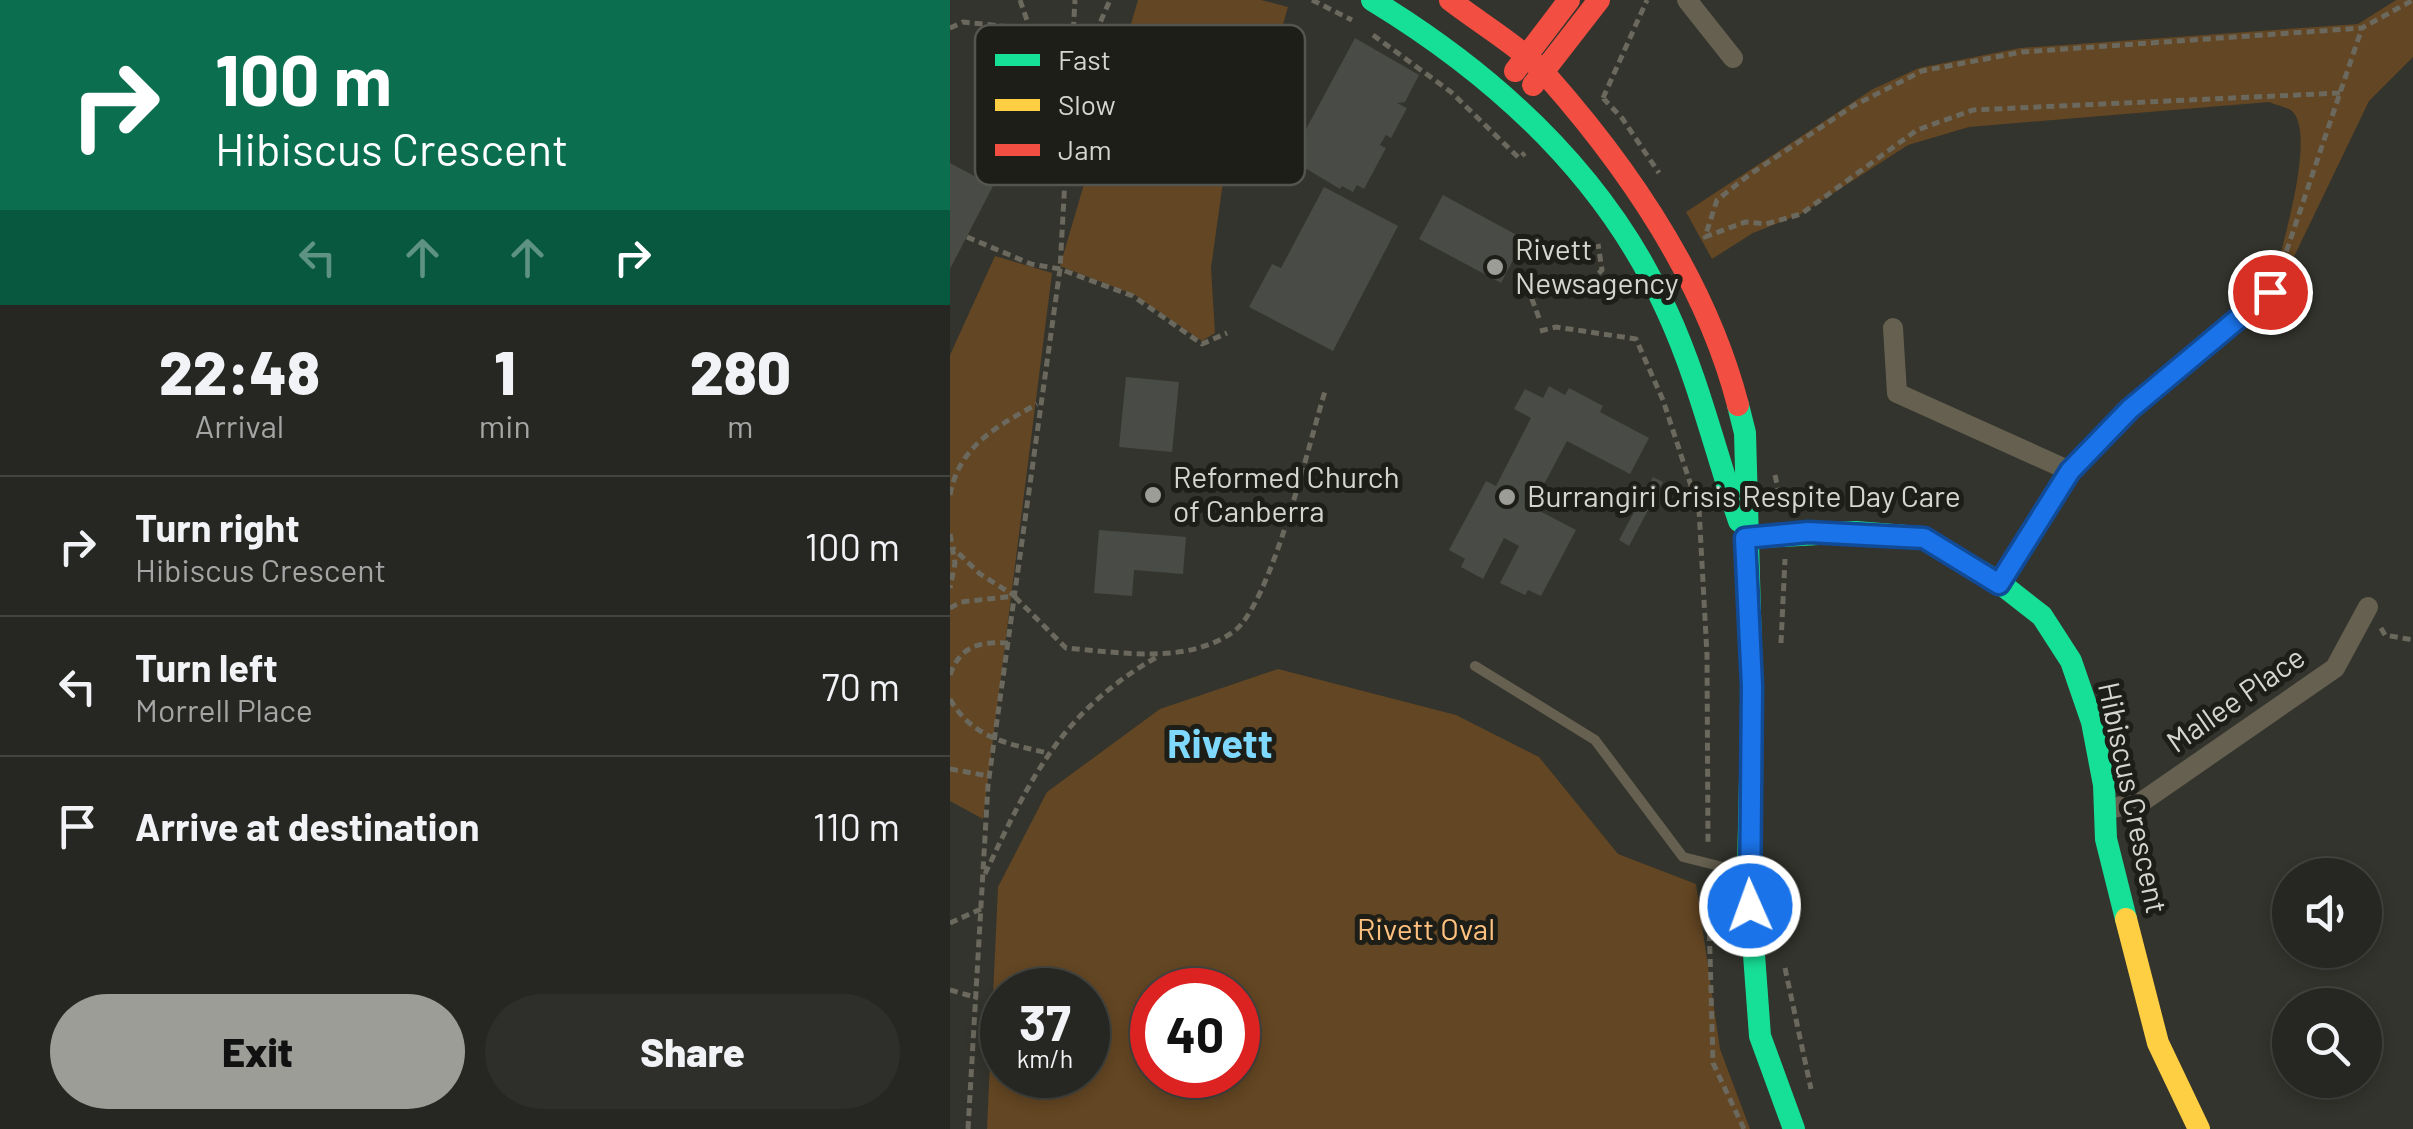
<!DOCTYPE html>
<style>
:root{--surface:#262722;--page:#2e2f2a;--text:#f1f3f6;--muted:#a4a5a5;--line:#424440;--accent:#9c9d96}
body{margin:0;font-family:Barlow,sans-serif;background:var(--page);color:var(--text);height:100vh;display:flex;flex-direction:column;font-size:38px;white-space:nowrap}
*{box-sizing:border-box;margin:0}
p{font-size:32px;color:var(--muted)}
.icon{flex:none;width:55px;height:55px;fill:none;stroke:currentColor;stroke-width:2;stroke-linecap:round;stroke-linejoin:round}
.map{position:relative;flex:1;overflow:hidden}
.panel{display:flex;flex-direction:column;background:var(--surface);width:950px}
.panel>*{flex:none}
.top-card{background:#0b6e4f;color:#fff;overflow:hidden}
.fabs{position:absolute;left:1322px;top:858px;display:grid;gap:20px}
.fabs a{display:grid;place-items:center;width:110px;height:110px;border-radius:50%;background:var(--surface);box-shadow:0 5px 15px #0003,0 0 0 2px var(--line);font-size:50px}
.speed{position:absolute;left:30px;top:968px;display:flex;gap:20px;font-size:50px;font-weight:700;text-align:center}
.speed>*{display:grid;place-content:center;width:130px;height:130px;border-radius:50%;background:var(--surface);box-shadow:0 5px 15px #0003,0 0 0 2px var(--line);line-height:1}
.speed small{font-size:25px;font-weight:400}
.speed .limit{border:15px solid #d22;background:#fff;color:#111}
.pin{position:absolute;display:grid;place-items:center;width:85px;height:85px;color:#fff;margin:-42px;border:5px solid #fff;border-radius:50%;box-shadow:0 2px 10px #0007}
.me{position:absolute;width:110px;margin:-55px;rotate:358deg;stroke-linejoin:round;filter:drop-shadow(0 0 8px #0008)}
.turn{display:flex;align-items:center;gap:35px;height:210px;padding:0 50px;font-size:45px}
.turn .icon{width:130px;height:130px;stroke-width:2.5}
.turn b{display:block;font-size:70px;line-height:85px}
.lanes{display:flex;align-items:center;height:95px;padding:0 50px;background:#0003;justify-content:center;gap:50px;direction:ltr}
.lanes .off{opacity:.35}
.eta{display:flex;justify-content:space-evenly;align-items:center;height:170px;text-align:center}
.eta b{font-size:60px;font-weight:800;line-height:70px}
.action{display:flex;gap:20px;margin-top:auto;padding:20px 50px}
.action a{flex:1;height:115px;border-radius:60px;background:var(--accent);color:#111;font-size:40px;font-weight:800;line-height:115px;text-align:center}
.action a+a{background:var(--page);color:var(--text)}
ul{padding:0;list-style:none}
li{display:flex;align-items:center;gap:30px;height:140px;padding:0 50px;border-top:2px solid var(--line)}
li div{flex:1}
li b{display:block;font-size:38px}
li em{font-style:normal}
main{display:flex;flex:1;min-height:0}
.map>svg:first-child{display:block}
.green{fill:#634623;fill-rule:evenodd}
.building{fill:#494b46}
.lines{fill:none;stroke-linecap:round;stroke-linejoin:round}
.path{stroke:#6b685d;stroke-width:5;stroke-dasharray:8 5;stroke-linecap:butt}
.lane{stroke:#666050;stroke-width:10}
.street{stroke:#666050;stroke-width:20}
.fast{stroke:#16e098;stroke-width:22}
.slow{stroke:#ffcf43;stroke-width:22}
.jam{stroke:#f24e42;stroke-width:22}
.route-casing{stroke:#114b97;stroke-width:25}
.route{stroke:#1a73e8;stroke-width:18}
.poi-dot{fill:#9c9d96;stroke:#1d1e18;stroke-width:4}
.labels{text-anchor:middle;stroke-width:10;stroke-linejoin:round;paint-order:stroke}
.poi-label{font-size:30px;fill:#d5d6ce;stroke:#1d1e18;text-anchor:start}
.street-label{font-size:30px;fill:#d5d6ce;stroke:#1d1e18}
.park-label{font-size:30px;fill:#ffc17f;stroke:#1d1e18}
.district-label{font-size:40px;font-weight:bold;fill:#7fd8fd;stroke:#1d1e18}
.key{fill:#1d1e18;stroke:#54554f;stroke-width:2.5}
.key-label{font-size:28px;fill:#d5d6ce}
</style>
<main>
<section class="panel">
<div class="top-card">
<div class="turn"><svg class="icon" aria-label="right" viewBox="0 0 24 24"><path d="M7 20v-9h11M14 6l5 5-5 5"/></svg><div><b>100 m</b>Hibiscus Crescent</div></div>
<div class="lanes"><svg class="icon off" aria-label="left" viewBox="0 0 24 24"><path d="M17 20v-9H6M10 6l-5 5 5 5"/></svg><svg class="icon off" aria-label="ahead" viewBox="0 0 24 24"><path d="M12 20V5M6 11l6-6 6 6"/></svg><svg class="icon off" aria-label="ahead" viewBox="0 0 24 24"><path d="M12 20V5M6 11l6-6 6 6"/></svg><svg class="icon" aria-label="right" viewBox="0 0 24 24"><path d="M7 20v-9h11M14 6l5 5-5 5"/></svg></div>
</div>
<div class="eta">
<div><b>22:48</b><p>Arrival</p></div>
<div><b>1</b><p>min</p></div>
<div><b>280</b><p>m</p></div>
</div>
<ul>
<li><svg class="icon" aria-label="right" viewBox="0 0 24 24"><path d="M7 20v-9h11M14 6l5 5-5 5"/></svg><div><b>Turn right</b><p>Hibiscus Crescent</p></div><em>100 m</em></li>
<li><svg class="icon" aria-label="left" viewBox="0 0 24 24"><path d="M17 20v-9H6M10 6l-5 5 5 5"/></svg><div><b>Turn left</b><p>Morrell Place</p></div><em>70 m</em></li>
<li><svg class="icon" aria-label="arrive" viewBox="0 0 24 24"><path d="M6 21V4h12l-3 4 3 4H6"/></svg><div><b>Arrive at destination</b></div><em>110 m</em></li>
</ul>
<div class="action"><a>Exit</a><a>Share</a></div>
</section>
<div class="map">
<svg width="1463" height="1129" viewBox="0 0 1463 1129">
<rect width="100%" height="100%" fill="#33342d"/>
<path class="green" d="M188,0H311L338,7L299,142L273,182L261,268L265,333L252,341L185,295L110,266Z
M1446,0H1463V57L1419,101L1340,265L1329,260C1336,231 1365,133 1342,111C1337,107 1325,105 1319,102L1019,127L958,145L851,214L803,233L762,259L736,212L923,89L969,68L1070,48L1408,24Z
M45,256L102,273L33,819L0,801V355Z
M328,669L506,715L589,757L668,854L746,884L770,1049L800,1129H37L48,887L97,792L210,709ZM138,990V1075H52V990ZM202,990H288V1075H202Z"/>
<path class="building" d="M405,38L469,75L455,102L447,103L457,108L441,138L436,135L430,145L436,148L414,189L407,185L403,192L392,186L390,189L340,159Z
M0,163L43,186L0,269Z
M374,187L448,226L383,351L299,307L322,264L331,268Z
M493,195L574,239L551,283L469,239Z
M176,377L229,382L222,452L169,447Z
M599,386L615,395L619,388L653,406L650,412L699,438L680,474L617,441L582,507L626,530L591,596L578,590L575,595L550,583L569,546L554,538L533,579L511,567L515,559L499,550L536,481L546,486L581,418L564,409L575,389L593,398Z
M703,477L713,482L679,546L669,540Z
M149,530L236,537L233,574L184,570L182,596L144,593Z"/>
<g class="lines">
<path class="path" d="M70,0L80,29L121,48L146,32L160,0
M362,0L402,20
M0,28L13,22L80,29
M423,35L501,92L569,158L575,153
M1390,93L1023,110L967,130L851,214L816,224L795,222L755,237L767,200L799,175L903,106L972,71L1072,52L1412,28L1463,0
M653,98L672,118L709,173
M653,98L697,0
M17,237L81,264L110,269L183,296L252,344L277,333
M1328,276L1412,28
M589,318L579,291C611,296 629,293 652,270L648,244
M590,331L606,327L686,339L713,400L748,507
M825,475L832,508
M0,495C9,446 46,427 87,404
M749,509L757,655L758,845
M0,534L5,563L0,588
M65,597L116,648C169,652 236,665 283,632C321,606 360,439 376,388
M0,608L11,602L65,596L30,574L3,548
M1431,628L1435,635L1463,640
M831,643L835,559
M0,675C10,646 30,641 58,643
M0,699C22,738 58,744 98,753
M0,769L39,776
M35,874C80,778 112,711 207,657
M758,881L763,1063L794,1129
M0,923L33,908
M835,968L861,1089
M0,990L28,998
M18,1129L38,785L110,269L125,0"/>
<path class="lane" d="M525,666L645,740L733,857L793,872"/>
<path class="street" d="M737,0L783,58
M943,328L947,393L1120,471
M1049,584L1120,471L1179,409L1320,292
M1159,809L1193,801L1385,668L1418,607"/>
<path class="fast" d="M422,0C547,76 656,176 717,311C748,378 765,451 789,521
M788,405L795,433L802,686L798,873L810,1036L844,1129
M795,538L905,532L970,537L1046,580L1092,616L1121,661L1142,722L1154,785L1156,839L1176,919"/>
<path class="slow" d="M1176,919L1208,1043L1249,1129"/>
<path class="jam" d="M500,0C531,24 571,47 597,76C681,171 756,282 788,405
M565,71L619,0
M583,85L649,0"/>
</g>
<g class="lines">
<defs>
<path id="route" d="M800,906L802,686L795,538L858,532L974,538L1049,584L1120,471L1180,409L1320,292"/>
</defs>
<use href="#route" class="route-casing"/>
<use href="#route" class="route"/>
</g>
<g class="poi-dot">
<circle cx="545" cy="267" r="10"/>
<circle cx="203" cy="495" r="10"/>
<circle cx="557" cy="497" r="10"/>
</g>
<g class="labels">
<g class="poi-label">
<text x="565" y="260">Rivett<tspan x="565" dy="34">Newsagency</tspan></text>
<text x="223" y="488">Reformed Church<tspan x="223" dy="34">of Canberra</tspan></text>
<text x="577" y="507">Burrangiri Crisis Respite Day Care</text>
</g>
<g class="street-label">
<text transform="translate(1286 700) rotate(-35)" y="10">Mallee Place</text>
<text transform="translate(1182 798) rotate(78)" y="10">Hibiscus Crescent</text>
</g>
<g class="park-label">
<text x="476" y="940">Rivett Oval</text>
</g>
<g class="district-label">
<text x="270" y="758">Rivett</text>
</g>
</g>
<rect x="25" y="25" width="330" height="160" rx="15" class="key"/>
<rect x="45" y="54" width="45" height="12" fill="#16e098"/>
<rect x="45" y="99" width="45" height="12" fill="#ffcf43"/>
<rect x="45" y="144" width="45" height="12" fill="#f24e42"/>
<g class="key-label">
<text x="108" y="70">Fast</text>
<text x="108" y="115">Slow</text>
<text x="108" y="160">Jam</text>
</g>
</svg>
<div class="fabs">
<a><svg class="icon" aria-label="sound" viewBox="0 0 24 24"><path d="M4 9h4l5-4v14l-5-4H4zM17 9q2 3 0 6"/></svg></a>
<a><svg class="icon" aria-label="search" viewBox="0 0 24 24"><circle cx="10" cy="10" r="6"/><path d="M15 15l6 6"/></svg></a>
</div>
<div class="speed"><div>37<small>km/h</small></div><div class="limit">40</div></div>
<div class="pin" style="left:1320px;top:292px;background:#d93025"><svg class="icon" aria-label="arrive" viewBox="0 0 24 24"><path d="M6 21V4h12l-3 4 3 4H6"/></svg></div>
<svg class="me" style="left:800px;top:906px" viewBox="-20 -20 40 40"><circle r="17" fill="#1a73e8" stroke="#fff" stroke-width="3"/><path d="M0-11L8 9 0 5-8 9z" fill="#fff"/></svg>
</div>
</main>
